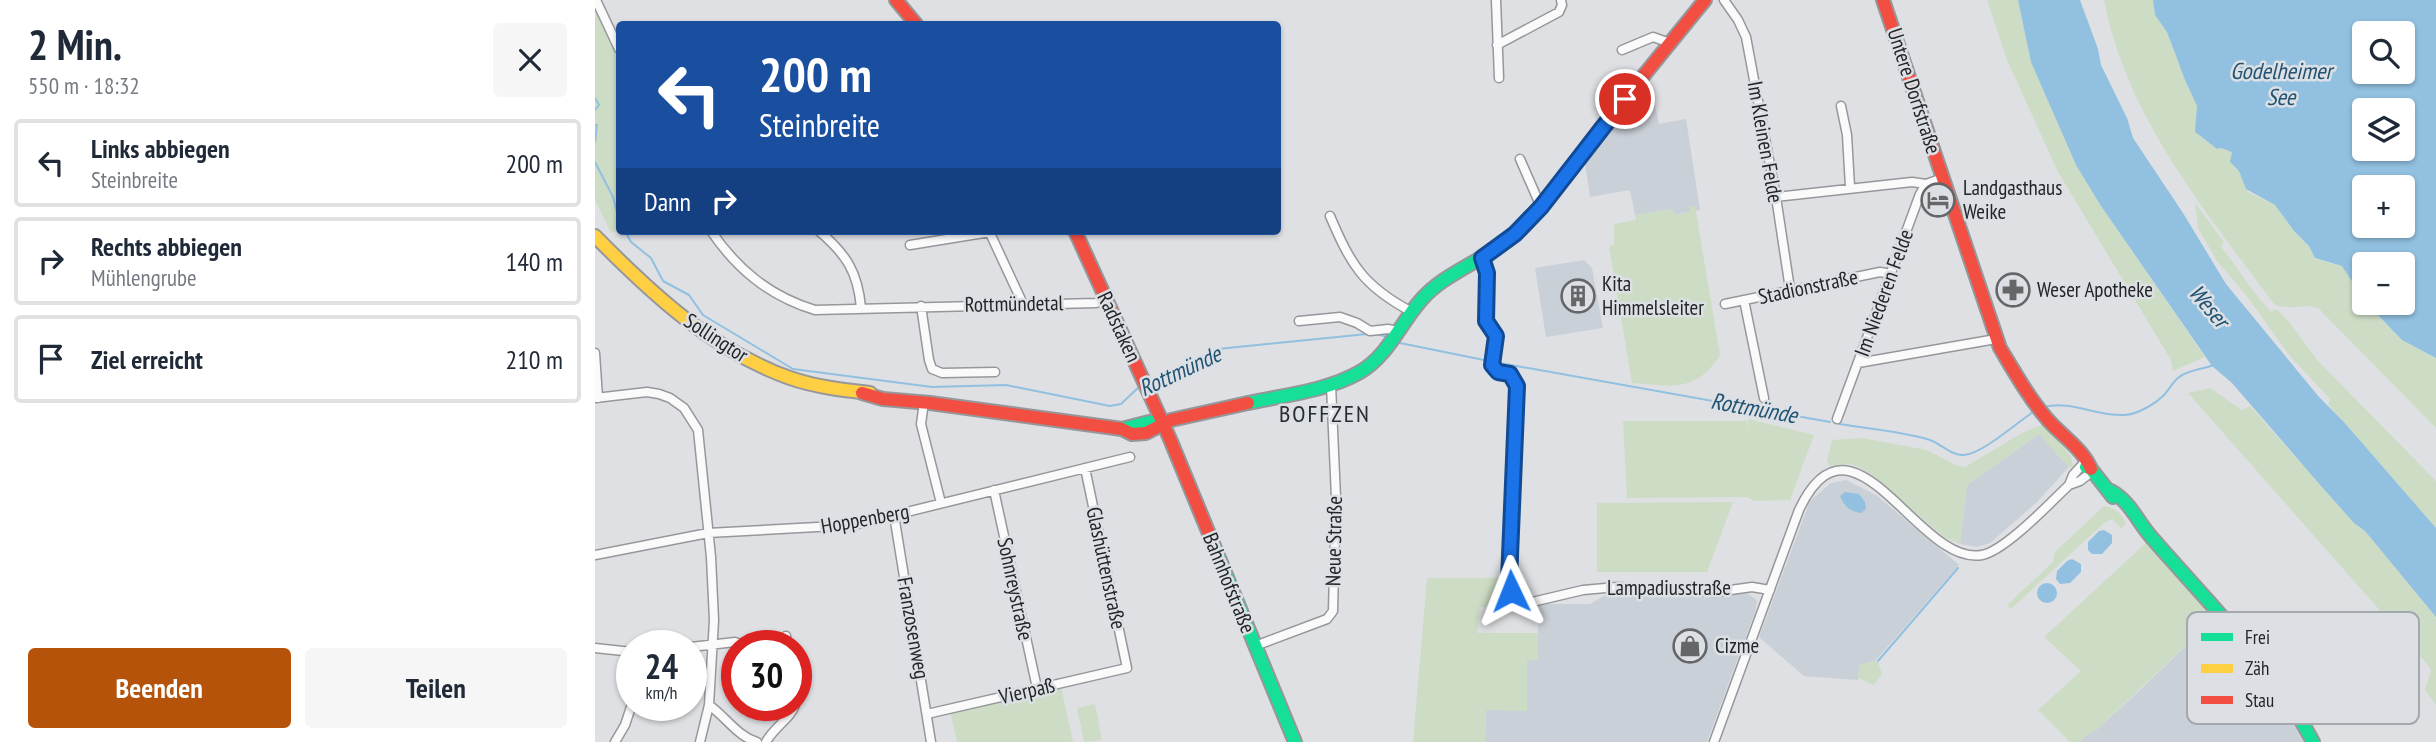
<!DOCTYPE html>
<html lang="de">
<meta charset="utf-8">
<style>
:root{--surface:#fff;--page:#f6f6f7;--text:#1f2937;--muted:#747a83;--line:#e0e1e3;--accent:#b45309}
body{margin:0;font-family:"PT Sans Narrow",sans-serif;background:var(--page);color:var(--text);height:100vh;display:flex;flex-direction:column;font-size:26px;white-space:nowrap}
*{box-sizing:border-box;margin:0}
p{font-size:23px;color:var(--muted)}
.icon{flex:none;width:38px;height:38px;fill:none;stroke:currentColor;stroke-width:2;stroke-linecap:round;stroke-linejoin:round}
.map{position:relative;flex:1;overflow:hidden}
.panel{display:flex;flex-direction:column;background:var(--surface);width:595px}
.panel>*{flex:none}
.banner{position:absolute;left:21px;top:21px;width:665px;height:214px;border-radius:7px;box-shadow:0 2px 5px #0004;background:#1a4fa0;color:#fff;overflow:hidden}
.tools{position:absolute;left:1757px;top:21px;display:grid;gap:14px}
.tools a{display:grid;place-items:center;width:63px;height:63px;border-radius:7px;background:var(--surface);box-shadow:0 2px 5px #0004;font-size:35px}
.speed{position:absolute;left:21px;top:630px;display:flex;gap:14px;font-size:35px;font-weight:700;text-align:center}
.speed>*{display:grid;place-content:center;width:91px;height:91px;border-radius:50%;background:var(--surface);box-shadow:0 2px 5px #0004;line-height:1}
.speed small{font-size:18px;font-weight:400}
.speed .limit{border:10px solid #d22;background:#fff;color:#111}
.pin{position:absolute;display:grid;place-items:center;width:60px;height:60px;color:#fff;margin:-30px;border:4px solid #fff;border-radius:50%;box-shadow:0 2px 7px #0007}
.me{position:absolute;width:77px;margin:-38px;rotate:358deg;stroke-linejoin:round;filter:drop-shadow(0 0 5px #0008)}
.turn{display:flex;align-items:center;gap:24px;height:147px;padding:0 28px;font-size:32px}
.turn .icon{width:91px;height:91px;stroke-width:2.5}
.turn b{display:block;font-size:49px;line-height:60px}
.then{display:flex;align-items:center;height:66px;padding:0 28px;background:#0003;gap:14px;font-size:26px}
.round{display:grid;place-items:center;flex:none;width:74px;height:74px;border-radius:7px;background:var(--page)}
.headline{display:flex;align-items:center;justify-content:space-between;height:119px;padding:0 28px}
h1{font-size:42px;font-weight:700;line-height:52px}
.button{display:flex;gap:14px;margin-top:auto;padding:14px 28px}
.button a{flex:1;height:80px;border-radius:7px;background:var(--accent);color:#fff;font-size:28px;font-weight:700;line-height:80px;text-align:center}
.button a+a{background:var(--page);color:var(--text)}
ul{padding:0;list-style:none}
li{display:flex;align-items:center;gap:21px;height:88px;margin:0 14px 10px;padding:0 14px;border:4px solid var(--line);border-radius:7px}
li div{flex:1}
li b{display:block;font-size:26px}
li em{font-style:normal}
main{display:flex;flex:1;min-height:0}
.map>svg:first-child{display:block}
.built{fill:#cad0d7}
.green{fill:#cdddc5}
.water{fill:#91c0e0;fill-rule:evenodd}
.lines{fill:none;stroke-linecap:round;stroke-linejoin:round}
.stream{stroke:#91c0e0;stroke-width:2}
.street-casing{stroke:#96979a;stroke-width:11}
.fast-casing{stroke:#96979a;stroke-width:16}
.slow-casing{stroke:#96979a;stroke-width:16}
.jam-casing{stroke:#96979a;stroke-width:16}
.street{stroke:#fafafb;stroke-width:8}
.fast{stroke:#16e098;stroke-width:12}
.slow{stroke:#ffcf43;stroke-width:12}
.jam{stroke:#f24e42;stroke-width:12}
.route-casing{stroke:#114b97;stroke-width:18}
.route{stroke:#1a73e8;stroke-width:12}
.labels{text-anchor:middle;stroke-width:5;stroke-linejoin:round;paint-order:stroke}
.street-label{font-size:21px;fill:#232526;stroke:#dce0e5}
.poi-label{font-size:21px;fill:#232526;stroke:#dce0e5;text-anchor:start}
.water-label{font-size:23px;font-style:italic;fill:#215372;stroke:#dce0e5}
.quarter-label{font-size:24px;letter-spacing:2px;fill:#292d30;stroke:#dce0e5}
.key{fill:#dce0e5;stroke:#a4a8ac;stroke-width:2}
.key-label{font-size:19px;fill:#232526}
</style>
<main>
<section class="panel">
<div class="headline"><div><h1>2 Min.</h1><p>550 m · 18:32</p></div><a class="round"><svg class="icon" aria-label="close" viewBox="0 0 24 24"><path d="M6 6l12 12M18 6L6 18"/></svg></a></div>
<ul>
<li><svg class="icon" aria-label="left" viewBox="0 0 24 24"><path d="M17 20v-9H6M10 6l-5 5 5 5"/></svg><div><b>Links abbiegen</b><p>Steinbreite</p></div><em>200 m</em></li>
<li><svg class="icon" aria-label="right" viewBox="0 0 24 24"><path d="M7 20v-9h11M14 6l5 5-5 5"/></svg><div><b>Rechts abbiegen</b><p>Mühlengrube</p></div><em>140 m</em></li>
<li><svg class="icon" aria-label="arrive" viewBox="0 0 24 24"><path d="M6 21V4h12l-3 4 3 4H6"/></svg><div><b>Ziel erreicht</b></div><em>210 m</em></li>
</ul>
<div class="button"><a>Beenden</a><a>Teilen</a></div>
</section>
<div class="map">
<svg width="1841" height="742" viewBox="0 0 1841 742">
<rect width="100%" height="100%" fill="#dee0e3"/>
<path class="built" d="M1054,78L1064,124L1091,119L1105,210L1078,215L1077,209L1040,215L1035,190L995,197L990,162Z
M989,260L997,268L1008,328L951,337L940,268Z
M1444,434L1474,467L1441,503L1395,543L1382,547L1365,544L1372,485Z
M1251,480L1281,495L1364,565L1280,661L1265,665L1263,680L1209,676L1164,637L1215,501L1236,483Z
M1150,592L1162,600L1160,612L1112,742H890L891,710H932V660L943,659V604H995L1011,595L1120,597Z
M1620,618L1683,697L1708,742H1485L1489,737L1501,730L1544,691Z"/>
<path class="green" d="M1392,0H1423L1436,62L1481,165L1506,206L1610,357L1578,371L1576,360L1463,172L1412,60Z
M1509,0H1558L1560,15L1572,32L1590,80L1602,106L1604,136L1622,149L1626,148L1637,152L1638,166L1644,171L1653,192L1680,205L1699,231L1714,246L1720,259L1747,266L1757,278L1769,303L1807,340L1841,358V428L1724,309C1712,302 1695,312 1679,304C1610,211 1531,116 1509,0Z
M0,8L24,59V229L16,233L0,200Z
M1600,203L1629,242L1626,247C1643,267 1657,294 1677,312L1680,309C1692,315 1714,350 1725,363L1841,481V528L1733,404L1735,399L1694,355L1651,295L1622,261L1603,228Z
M1100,206L1125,355C1101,393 1078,386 1037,383L1014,246L1019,245V224L1041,220L1040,215L1077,209L1079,215L1095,212V207Z
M1615,388L1647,410L1655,406L1759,523L1770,531L1841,617V705L1830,690L1836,671L1833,665L1593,393Z
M1153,419L1219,435L1195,500L1159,501L1152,497L1032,498L1028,421H1152L1153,434Z
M1449,424L1476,456L1478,467H1474L1444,434L1372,485L1365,544L1349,537L1273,472L1256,464L1235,466L1232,461L1237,440L1267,438L1332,450L1361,465L1370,467L1427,433Z
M1138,502L1112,572H1002V503Z
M1509,506C1519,507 1529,515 1531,525L1526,528L1517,519L1509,523L1416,609L1412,605L1458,562L1460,552Z
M1553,541L1620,618L1501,730L1489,737L1485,742H1475L1443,710L1486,671L1449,637Z
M832,578H911L909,606L885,607L882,633H943V660H932V711L891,710L890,742H818Z
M1280,661L1283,662L1287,674L1279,685L1263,678L1265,665Z
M466,687L478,742H362L355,711Z
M500,704L507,740L489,742L482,708Z"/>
<path class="water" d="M1423,0H1485L1503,49L1506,65L1532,118L1538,138L1588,213L1631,284L1724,397L1748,421L1841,528V617L1770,531L1759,523L1726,486L1637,383L1617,366L1506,206L1481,165L1436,62Z
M1558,0H1841V358L1807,340L1771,303H1808V264H1769V300L1747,266L1720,258L1714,246L1699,231L1680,205L1651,189L1644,171L1635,162L1637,152L1626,148L1622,149L1600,132L1602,106L1590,80L1572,32L1560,15ZM1769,33H1808V72H1769ZM1769,110H1808V149H1769ZM1769,187H1808V226H1769Z
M1250,492L1264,494L1270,502L1271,509L1266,513C1254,511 1250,507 1245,496Z
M1509,530L1517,535V543L1507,554H1497L1493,550V542L1504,531Z
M1477,559L1486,564V572L1475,583L1465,584L1461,579L1462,571L1472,561Z
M1442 593a10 10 0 1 1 20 0a10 10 0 1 1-20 0Z"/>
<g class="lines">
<path class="stream" d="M0,98L4,105L0,110
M0,125H2L0,142
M0,162L18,197L24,220
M30,231L36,242L56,258L68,281L94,295L108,315L198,369L337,387L411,385L515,406L526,404L544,387
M781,334L793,337
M800,342L894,361
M899,362L1235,422
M555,382L623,349L772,334
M1449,407C1476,400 1503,417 1530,415C1543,414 1560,404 1569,395C1574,390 1577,383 1583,378C1593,369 1607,370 1618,365
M1244,424C1269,428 1311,432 1335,440C1346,444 1357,456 1369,455C1387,454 1423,422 1438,412
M1283,661L1363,568"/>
<defs>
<path id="street" d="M1,0L24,49
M901,0L904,78
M1129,0L1143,20L1151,37L1181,197L1195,289
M902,45L964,12L967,5L966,0
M1027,50L1058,37L1075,43
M1246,106L1252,135L1255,187
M925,159L946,207
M1181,197L1317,182L1331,184
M735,216C756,265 768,286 817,312
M116,231C142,269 174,296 220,310L501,303L512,300
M224,231C251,254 263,272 266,308
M394,231L428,304
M315,245L395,232
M887,258L892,273L891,321L901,336L897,365L903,372L915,374L922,386L914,580L916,591
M1149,300L1169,398
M1130,304L1285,272L1296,274
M326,306L334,360L337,369L347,373L400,372
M704,321L745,317L762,323L775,331L793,329L803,331
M0,353L3,398
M1263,363L1401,339
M0,398L52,392L64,394L75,398L89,408L103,430L116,557L119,620L114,705L105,742
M329,402L326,424L346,503
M1242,419L1325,194L1331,184L1348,178
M1474,485L1478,475L1488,464
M399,490L442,688
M299,515L336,742
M0,555L113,533L259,525L535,457
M933,603L988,590L1022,587L1121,592L1157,587L1175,590
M191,636L192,646
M660,646L732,619L738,611L741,498L736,385
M96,647L140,642L149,646
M0,648L37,652
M114,705C131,717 142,736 162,742
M332,714L532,668L490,468
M20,742L30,725L37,704
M171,742C179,727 196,718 200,705
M1119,742L1204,510C1258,395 1323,567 1387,555C1410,551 1456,502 1474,485L1485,481L1498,471"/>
<path id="fast" d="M653,403C690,395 732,391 765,372C793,356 806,322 827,299C849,274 884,263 910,241C948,210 976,167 1006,128
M527,429L554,422L568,423
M1491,467L1496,469L1518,497
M1516,491C1536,502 1543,523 1558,539C1615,605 1677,664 1718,742
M617,541L700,742"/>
<path id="slow" d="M0,236C56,293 118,351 195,378C221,387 248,390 275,393"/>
<path id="jam" d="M301,0L321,24
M1288,0L1405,348C1420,373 1434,398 1453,420C1467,436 1488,449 1496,469
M1006,128L1110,0
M480,231L575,439L617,541
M267,393L288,399L335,403L527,429L537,434L551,433L576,420L653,403"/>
</defs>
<use href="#street" class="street-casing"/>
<use href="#fast" class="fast-casing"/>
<use href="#slow" class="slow-casing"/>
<use href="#jam" class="jam-casing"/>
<use href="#street" class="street"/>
<use href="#fast" class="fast"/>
<use href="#slow" class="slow"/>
<use href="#jam" class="jam"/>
</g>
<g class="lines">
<defs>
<path id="route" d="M916,591L914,580L922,386L915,374L903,372L897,365L901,336L891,321L892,273L887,258L920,234L946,207L1030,99"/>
</defs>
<use href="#route" class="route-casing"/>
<use href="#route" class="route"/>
</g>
<defs>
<symbol id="hotel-ring" viewBox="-11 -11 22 22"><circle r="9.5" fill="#dce0e5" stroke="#646668" stroke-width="1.5"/><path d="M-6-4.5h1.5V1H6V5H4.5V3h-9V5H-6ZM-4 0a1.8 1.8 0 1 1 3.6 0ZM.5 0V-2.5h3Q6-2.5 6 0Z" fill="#646668"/></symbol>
<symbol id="pharmacy-ring" viewBox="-11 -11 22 22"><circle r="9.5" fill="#dce0e5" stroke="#646668" stroke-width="1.5"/><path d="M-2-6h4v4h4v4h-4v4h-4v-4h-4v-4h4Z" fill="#646668"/></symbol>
<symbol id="building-ring" viewBox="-11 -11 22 22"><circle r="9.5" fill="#dce0e5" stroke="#646668" stroke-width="1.5"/><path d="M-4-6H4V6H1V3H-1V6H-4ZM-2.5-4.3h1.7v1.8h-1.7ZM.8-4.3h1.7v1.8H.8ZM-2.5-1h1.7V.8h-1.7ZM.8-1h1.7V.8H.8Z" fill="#646668"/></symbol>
<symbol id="shop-ring" viewBox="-11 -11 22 22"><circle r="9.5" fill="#dce0e5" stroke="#646668" stroke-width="1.5"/><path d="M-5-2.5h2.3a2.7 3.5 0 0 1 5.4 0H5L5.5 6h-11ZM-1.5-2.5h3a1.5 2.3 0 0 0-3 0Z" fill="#646668"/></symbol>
</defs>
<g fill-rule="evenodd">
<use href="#hotel-ring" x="1324" y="181" width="38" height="38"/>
<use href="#pharmacy-ring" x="1399" y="271" width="38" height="38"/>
<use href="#building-ring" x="964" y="277" width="38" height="38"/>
<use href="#shop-ring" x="1076" y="627" width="38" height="38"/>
</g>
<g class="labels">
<g class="street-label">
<text transform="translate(1319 91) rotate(72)" y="7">Untere Dorfstraße</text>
<text transform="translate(1170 142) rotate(80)" y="7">Im Kleinen Felde</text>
<text transform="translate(1213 287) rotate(-12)" y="7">Stadionstraße</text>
<text transform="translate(1289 293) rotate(-70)" y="7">Im Niederen Felde</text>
<text transform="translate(419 304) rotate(-1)" y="7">Rottmündetal</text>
<text transform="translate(524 327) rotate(65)" y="7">Radstaken</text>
<text transform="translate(121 338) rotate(33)" y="7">Sollingtor</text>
<text transform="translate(270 519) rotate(-10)" y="7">Hoppenberg</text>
<text transform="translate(739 541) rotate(-89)" y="7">Neue Straße</text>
<text transform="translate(511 568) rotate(78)" y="7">Glashüttenstraße</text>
<text transform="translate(634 583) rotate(68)" y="7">Bahnhofstraße</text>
<text x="1074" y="595">Lampadiusstraße</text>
<text transform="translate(420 589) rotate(78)" y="7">Sohnreystraße</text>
<text transform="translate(318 628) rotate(80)" y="7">Franzosenweg</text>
<text transform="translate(432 691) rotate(-13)" y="7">Vierpaß</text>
</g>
<g class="poi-label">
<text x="1368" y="195">Landgasthaus<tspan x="1368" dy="24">Weike</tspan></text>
<text x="1007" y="291">Kita<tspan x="1007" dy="24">Himmelsleiter</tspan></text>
<text x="1442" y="297">Weser Apotheke</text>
<text x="1120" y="653">Cizme</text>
</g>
<g class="water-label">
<text x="1686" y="79">Godelheimer<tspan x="1686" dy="26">See</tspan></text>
<text transform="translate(1614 306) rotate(50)" y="8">Weser</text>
<text transform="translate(585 371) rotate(-25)" y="8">Rottmünde</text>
<text transform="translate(1159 408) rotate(10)" y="8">Rottmünde</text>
</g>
<g class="quarter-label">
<text x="730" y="422">BOFFZEN</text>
</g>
</g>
<rect x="1592" y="612" width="232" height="112" rx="10" class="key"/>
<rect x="1606" y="633" width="32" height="8" fill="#16e098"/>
<rect x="1606" y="664" width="32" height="9" fill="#ffcf43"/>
<rect x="1606" y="696" width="32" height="8" fill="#f24e42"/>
<g class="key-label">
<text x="1650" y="644">Frei</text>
<text x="1650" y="675">Zäh</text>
<text x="1650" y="707">Stau</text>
</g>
</svg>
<div class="tools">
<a><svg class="icon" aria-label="search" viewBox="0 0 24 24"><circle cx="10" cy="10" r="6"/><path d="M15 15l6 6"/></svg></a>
<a><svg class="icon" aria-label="layers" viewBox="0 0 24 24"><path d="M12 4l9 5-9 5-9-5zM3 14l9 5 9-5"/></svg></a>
<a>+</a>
<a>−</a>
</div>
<div class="speed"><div>24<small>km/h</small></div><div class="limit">30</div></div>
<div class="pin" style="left:1030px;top:99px;background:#d93025"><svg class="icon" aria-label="arrive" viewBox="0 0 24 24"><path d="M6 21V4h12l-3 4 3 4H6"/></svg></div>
<svg class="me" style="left:916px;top:591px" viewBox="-20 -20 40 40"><path d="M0-17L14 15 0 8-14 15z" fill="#1a73e8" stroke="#fff" stroke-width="4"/></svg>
<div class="banner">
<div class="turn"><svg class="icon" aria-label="left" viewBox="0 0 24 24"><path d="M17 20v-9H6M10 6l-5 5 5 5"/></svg><div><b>200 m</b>Steinbreite</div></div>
<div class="then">Dann<svg class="icon" aria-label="right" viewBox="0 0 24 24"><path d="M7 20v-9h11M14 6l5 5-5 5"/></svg></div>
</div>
</div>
</main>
